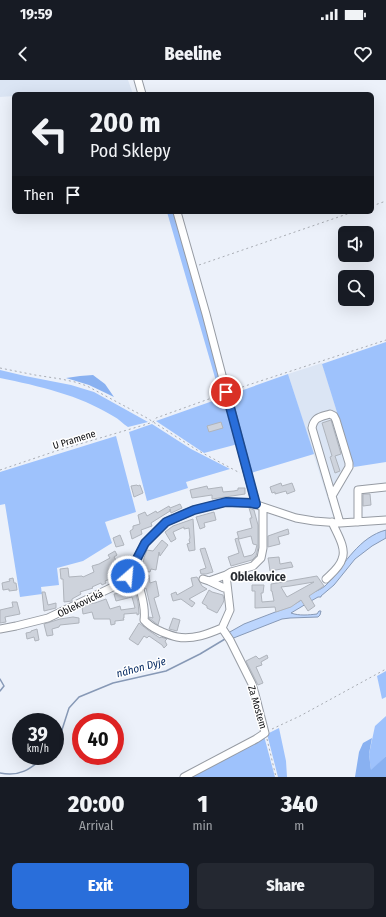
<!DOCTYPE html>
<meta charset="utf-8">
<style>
:root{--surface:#171b24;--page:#242831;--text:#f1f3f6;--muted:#9ea1a6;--accent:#296eda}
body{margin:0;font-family:"Fira Sans Condensed",sans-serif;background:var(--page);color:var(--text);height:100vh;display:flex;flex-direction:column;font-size:15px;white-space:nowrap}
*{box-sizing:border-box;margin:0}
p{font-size:13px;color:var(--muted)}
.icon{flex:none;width:22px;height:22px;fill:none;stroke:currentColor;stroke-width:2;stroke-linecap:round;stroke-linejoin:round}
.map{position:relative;height:697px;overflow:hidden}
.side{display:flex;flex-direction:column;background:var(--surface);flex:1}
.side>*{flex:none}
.guide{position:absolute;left:12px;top:12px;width:362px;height:122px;border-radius:6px;box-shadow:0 4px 16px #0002;background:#171b24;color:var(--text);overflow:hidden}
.controls{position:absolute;left:338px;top:146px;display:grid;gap:8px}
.controls a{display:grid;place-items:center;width:36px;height:36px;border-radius:6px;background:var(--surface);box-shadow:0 4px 16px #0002;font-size:20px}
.speed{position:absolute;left:12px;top:633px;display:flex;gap:8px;font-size:20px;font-weight:700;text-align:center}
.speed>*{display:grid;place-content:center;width:52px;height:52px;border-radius:50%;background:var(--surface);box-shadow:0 4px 16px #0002;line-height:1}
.speed small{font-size:10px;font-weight:400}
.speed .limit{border:6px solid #d22;background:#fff;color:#111}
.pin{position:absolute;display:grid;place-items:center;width:34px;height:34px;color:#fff;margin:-17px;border:2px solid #fff;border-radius:50%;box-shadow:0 1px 4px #0007}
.me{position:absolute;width:44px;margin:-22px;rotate:27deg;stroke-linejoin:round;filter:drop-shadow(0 0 3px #0008)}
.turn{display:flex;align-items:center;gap:14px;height:84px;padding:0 12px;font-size:18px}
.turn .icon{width:52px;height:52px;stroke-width:2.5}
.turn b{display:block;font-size:28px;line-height:34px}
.then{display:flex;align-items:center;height:38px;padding:0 12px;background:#0003;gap:8px;font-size:15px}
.eta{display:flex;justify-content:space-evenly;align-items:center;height:68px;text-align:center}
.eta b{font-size:24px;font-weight:800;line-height:28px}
.primary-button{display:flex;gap:8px;margin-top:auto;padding:8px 12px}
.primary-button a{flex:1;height:46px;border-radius:6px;background:var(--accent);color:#fff;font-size:16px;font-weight:800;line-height:46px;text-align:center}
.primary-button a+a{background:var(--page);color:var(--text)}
.status{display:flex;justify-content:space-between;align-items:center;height:28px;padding:0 20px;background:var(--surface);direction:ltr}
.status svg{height:11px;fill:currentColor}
header{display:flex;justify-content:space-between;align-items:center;height:52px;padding:0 12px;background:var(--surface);font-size:18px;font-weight:800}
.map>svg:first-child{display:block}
.built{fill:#dbe5f4}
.green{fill:#9ec2fc}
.forest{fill:#89b1f1}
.water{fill:#bcd5fd;stroke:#8799b6}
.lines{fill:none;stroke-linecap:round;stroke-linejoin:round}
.stream{stroke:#8799b6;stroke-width:1.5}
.building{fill:#ced3dc;stroke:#afb4bc;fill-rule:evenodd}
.minor-casing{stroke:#969ba3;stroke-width:9}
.path{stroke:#a8acb3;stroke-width:1;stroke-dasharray:2 3;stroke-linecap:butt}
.minor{stroke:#fff;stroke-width:7}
.route-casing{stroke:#1b488e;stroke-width:10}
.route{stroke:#296eda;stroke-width:7}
.labels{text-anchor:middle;stroke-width:3;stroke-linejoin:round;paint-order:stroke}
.street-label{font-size:10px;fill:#0b0c0f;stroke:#fff}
.water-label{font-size:11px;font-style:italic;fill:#092d64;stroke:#fff}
.quarter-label{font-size:12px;font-weight:bold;fill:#282c32;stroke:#fff}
</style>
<div class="status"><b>19:59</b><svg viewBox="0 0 49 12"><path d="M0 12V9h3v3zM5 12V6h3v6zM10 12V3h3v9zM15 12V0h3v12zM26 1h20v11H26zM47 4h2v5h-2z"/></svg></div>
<header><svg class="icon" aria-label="back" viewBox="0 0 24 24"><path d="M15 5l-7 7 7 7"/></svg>Beeline<svg class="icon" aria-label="heart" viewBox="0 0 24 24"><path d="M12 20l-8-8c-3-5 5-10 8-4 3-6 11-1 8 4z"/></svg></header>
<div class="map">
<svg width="386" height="697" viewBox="0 0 386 697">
<rect width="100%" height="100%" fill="#ecf1fa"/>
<path class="built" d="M0,0H128L133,14H14V16L0,17Z
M322,283L354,387L336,417L343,441L335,442L288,294Z"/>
<path class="green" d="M167,132H174L220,297L216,301Z
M386,262V382L354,387L322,284Z
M0,290L25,296L71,305L94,312L148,342L128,347C123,344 119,339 113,336C79,315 39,306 0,298Z
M288,294L314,374L251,393L229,315Z
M224,317L238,364L204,373L156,341Z
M152,344L191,369L230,389L186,402L188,408L147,421L129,352Z
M116,356L136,432L105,442L112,463L83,481L57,488L59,505L41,507L42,514L20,517L5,424L0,425V392Z
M386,591V617L382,619L377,596Z
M386,636V676L371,691L369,674L375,646Z
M279,648L286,681L287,697H278L267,654Z
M264,656L275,697H188Z"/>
<path class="forest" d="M93,295L105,304L114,317L89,305L66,298L80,296Z
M372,658L369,674L371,690L386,676V697H355L359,672L363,663Z"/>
<path class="water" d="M386,450V458L372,466L355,479L334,505L321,516V517H318L311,521L308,517L310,515V514C316,511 323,509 328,503C345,484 359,457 386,450Z
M303,519L306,524L291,533C299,536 309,535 317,534L319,531H321L320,535L318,537L290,538L282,539L231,559L228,553L244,544L291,526Z"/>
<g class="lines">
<path class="stream" d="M0,599L4,606L0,611
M55,666L60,656L69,628L79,617L113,603L166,591L200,574L225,559
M0,693C21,697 30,689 46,676"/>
</g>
<path class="building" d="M331,340L341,374L335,376L340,391L335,393L330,377L332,376L322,343Z
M221,342L223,348L209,352L207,346Z
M281,403L282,406L292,403L295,411L287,414L286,411L275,414V412L272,413L270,407Z
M137,405L138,406L140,405L143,413L134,417L131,406Z
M207,406L208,409L222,407L223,412L234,411L238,410V408H245V414L212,419V415L192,418L190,410Z
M363,414H370L371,425L363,426Z
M180,424L182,428L171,433L170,429V431L151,443L152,446L141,450L142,454L132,459L130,451L133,449V446L140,444L138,435L145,432L147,436L156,431L157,433L169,426L170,428Z
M249,428L254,430L258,445V468L256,476L252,480L231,486L228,477L239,473L235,459L238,458L244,477L252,475L255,472L257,465L253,464L251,456L239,459L237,452L252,448L250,440V438H252Z
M214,432L216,440L204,443L205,447L200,449L196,437Z
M193,439L195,470L189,471L187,464L190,463L189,460L190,458L189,448L184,449V447L173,452L176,459L171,462L165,452L173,446Z
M288,449L289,454L278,457L280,464L268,467V456Z
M120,455L124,465L116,467L113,458Z
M162,460L168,465L160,476L159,472L156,490L151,489L150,492L142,490L144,478L147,470L153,471Z
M205,468L213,492L206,494H201L200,490L206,488L200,469Z
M115,471L117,475L114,477L122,489L110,498V499L105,501L106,503L102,505L101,503L92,507L93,508L80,512L81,514L72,519V521L64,522L63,499H61L60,489L68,488L69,497L82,496L83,497L94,492L92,486L99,484L110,478L108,475Z
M279,477L280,484L291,482L293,487L270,491L269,484L268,478Z
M149,495L150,503L156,501L159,516L154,518L160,538L158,545L149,538V537L153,538L146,508L145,509L141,497Z
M317,496L324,506L309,516L315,526L308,531L301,520L291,527L276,532L275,527L255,528V511H252V505H264L263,513H261L262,522L274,521L272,511H271V504ZM314,502L287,517L281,507L290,506Z
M197,497L202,506L207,509L189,519L195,523L192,527L181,519L173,521L171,514L176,512L177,515L193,506L191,498Z
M13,498L14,503H16L17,510L9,511V509L3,510L2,503L10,501L9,499Z
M135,510L138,522L139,534L137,535V533L124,534V538H123L124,540L115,541V544L111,545L110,539H94L92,532L83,534L82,527L88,524L95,523L106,519L110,529L120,526L121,530L135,528L132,517L116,521L114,514Z
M209,510L212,512L223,515L224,520L223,523L217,533L207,528V526L202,523Z
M42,512H45L48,525L56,523V528L44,531Z
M12,522H17L20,534L5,537L6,542L0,543V530L13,527Z
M73,537L79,538V543L60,545L59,547L52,549L53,555L47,556L44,544L60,539Z
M173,538L180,540L177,551L169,549Z
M139,543L148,550L160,558L161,557L167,559L165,561L167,565L164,568L162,565L149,556L147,558L144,556L138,565L129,559Z
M37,549L39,560L35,561L34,557L27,559L26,553L31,552V551Z
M267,575L268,578L261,582L262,585L256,587L263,603L258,605L246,581L256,576L259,579Z"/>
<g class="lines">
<defs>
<path id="minor" d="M138,0L142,14
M177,132L206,234L256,425
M332,416L349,387V383L336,340L334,336L330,334C320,337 314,337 312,348L340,443
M358,442V410L386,407
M132,490C139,502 146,526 144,540C150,547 154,548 162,552C167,554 172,556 177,557C193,560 208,554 222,548L230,530L226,495L231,492L253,486L261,478L263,468V427
M203,499L209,501L226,495
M326,499C332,493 340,487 342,479C347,468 336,452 332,442
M209,501L224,508L227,507
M0,549L16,546L48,538L117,505L128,496L145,463L166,442L194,430L226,422L251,423L296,438L314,441L340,443L386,440
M184,697L256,659L265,653L255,614L252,604L230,560L222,548"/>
</defs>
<use href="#minor" class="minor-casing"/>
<path class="path" d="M372,126L386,121
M199,185L353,132
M0,288L35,295L61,299L75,302L87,306L147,338L197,370L240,393
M233,311L245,306L386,260
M0,390L56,371L144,345L153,342L156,338L220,315
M272,649L300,636L386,589
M267,659L276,697"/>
<use href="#minor" class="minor"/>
</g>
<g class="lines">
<defs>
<path id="route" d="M128,496L145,463L166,442L194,430L226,422L251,423L256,424L226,312"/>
</defs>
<use href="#route" class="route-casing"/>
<use href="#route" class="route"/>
</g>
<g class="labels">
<g class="street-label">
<text transform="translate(74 359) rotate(-17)" y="4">U Pramene</text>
<text transform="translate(80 523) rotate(-26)" y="4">Oblekovická</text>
<text transform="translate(258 627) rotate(74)" y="4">Za Mostem</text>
</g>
<g class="water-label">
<text transform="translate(141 587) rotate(-15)" y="4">náhon Dyje</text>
</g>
<g class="quarter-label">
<text x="258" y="501">Oblekovice</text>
</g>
</g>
</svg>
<div class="controls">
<a><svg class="icon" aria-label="sound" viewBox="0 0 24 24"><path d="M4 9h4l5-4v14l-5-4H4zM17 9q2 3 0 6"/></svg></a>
<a><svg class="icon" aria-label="search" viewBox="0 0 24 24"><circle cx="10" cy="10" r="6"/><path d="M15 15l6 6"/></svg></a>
</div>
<div class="speed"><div>39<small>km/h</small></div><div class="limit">40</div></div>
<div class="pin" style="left:226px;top:312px;background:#d93025"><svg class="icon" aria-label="arrive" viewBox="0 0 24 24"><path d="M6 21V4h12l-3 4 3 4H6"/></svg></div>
<svg class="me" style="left:128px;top:496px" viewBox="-20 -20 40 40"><circle r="17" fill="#296eda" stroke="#fff" stroke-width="3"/><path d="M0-11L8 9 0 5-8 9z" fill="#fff"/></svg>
<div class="guide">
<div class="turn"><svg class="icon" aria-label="left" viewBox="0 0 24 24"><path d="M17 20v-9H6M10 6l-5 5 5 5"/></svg><div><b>200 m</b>Pod Sklepy</div></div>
<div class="then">Then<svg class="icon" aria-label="arrive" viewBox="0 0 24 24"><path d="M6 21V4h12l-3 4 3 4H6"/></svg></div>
</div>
</div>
<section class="side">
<div class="eta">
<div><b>20:00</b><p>Arrival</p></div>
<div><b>1</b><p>min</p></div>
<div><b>340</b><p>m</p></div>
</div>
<div class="primary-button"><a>Exit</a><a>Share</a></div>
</section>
